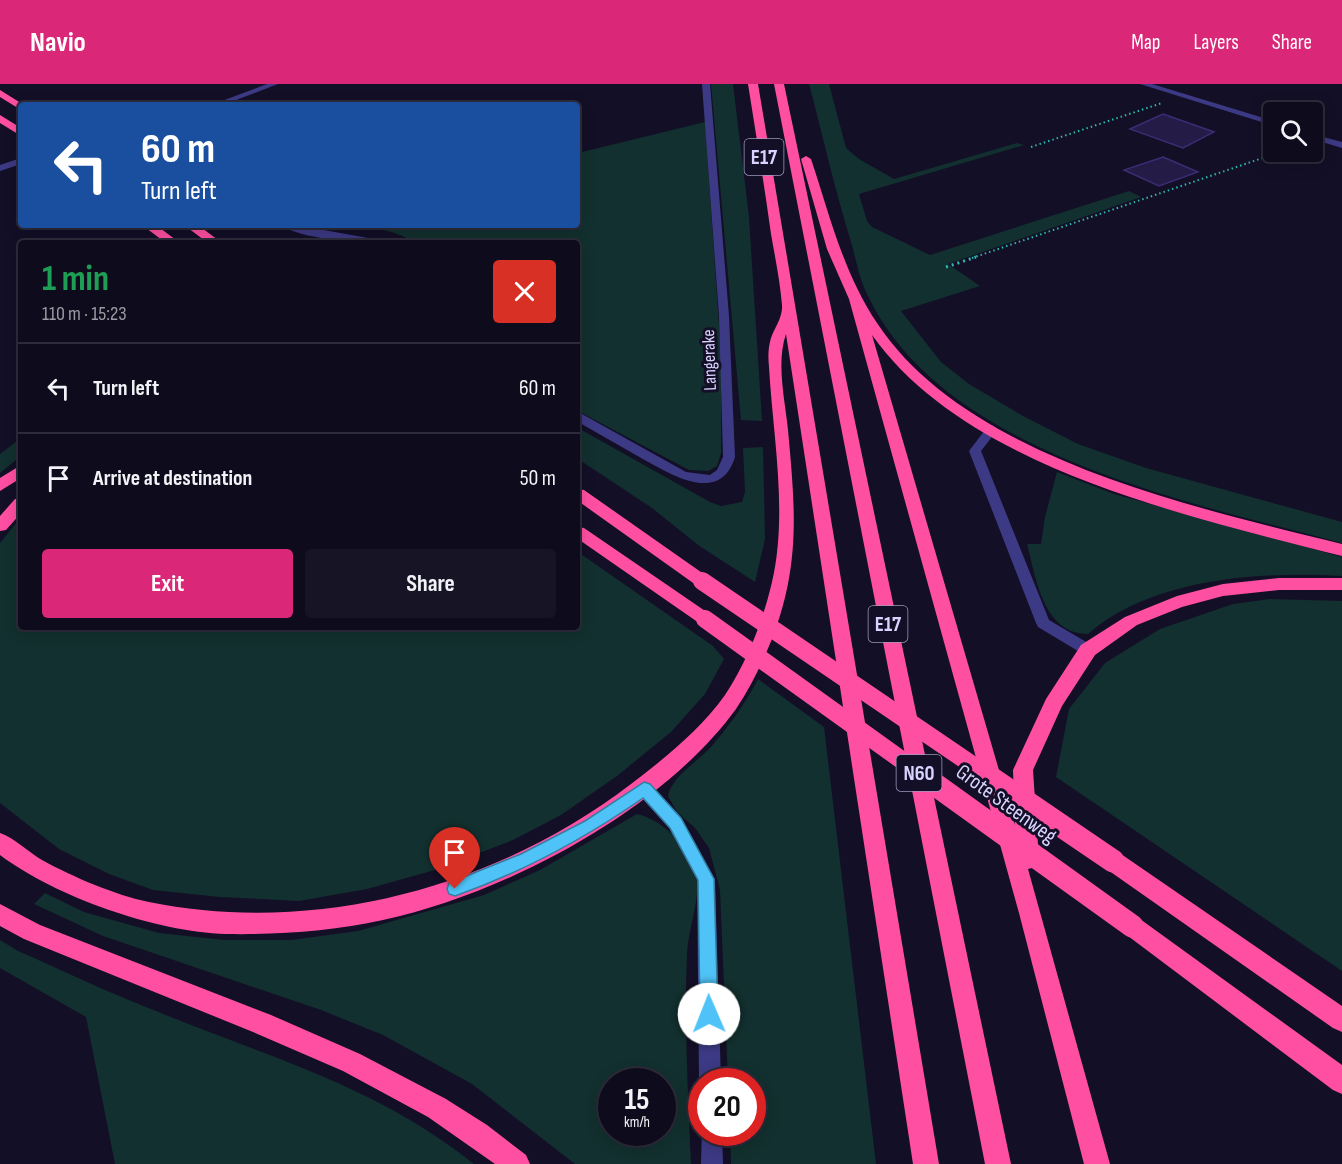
<!DOCTYPE html>
<meta charset="utf-8">
<style>
:root{--surface:#0e0b1c;--page:#171425;--text:#f1f3f6;--muted:#9b9ba3;--line:#2e2b3b;--accent:#db2777}
body{margin:0;font-family:"Sofia Sans Condensed",sans-serif;background:var(--page);color:var(--text);height:100vh;display:flex;flex-direction:column;font-size:22px;white-space:nowrap}
*{box-sizing:border-box;margin:0}
p{font-size:20px;color:var(--muted)}
.icon{flex:none;width:33px;height:33px;fill:none;stroke:currentColor;stroke-width:2;stroke-linecap:round;stroke-linejoin:round}
.map{position:relative;flex:1;overflow:hidden}
.panel{position:absolute;left:18px;top:156px;width:562px;height:390px;display:flex;flex-direction:column;background:var(--surface);border-radius:6px;box-shadow:0 3px 15px #0003,0 0 0 2px var(--line)}
.panel>*{flex:none}
.top-card{position:absolute;left:18px;top:18px;width:562px;height:126px;border-radius:6px;box-shadow:0 3px 15px #0003,0 0 0 2px var(--line);background:#1a4fa0;color:#fff;overflow:hidden}
.tools{position:absolute;left:1263px;top:18px;display:grid;gap:12px}
.tools a{display:grid;place-items:center;width:60px;height:60px;border-radius:6px;background:var(--surface);box-shadow:0 3px 15px #0003,0 0 0 2px var(--line);font-size:30px}
.speed{position:absolute;left:598px;top:984px;display:flex;gap:12px;font-size:30px;font-weight:700;text-align:center}
.speed>*{display:grid;place-content:center;width:78px;height:78px;border-radius:50%;background:var(--surface);box-shadow:0 3px 15px #0003,0 0 0 2px var(--line);line-height:1}
.speed small{font-size:15px;font-weight:400}
.speed .limit{border:9px solid #d22;background:#fff;color:#111}
.pin{position:absolute;display:grid;place-items:center;width:51px;height:51px;color:#fff;margin:-62px -26px;border-radius:50% 50% 50% 0;rotate:-45deg;box-shadow:0 0 6px #0007}
.pin .icon{rotate:45deg}
.me{position:absolute;width:66px;margin:-33px;rotate:359deg;stroke-linejoin:round;filter:drop-shadow(0 0 4px #0008)}
.turn{display:flex;align-items:center;gap:21px;height:126px;padding:0 24px;font-size:27px}
.turn .icon{width:78px;height:78px;stroke-width:2.5}
.turn b{display:block;font-size:42px;line-height:51px}
.round{display:grid;place-items:center;flex:none;width:63px;height:63px;border-radius:6px;background:var(--page)}
.overview{display:flex;align-items:center;justify-content:space-between;height:102px;padding:0 24px}
h1{font-size:36px;font-weight:700;line-height:45px;color:#1e9e55}
.button{display:flex;gap:12px;margin-top:auto;padding:12px 24px}
.button a{flex:1;height:69px;border-radius:6px;background:var(--accent);color:#fff;font-size:24px;font-weight:700;line-height:69px;text-align:center}
.button a+a{background:var(--page);color:var(--text)}
ul{padding:0;list-style:none}
li{display:flex;align-items:center;gap:18px;height:90px;padding:0 24px;border-top:2px solid var(--line)}
li div{flex:1}
li b{display:block;font-size:22px}
li em{font-style:normal}
header{display:flex;align-items:center;gap:36px;box-sizing:border-box;height:84px;padding:0 30px;background:var(--accent);color:#fff}
header strong{font-size:28px}
nav{display:flex;gap:33px;margin-inline-start:auto;font-size:21px}
.map>svg:first-child{display:block}
.green{fill:#12302f;fill-rule:evenodd}
.building{fill:#241b47;stroke:#3b2d73;stroke-width:1.5}
.lines{fill:none;stroke-linecap:round;stroke-linejoin:round}
.path-far1{stroke:#2fb8b0;stroke-width:2;stroke-dasharray:1.5 3;stroke-linecap:butt}
.path{stroke:#2fb8b0;stroke-width:3;stroke-dasharray:2 4;stroke-linecap:butt}
.minor{fill:#3d3a85;fill-rule:evenodd}
.highway{fill:#ff4fa3;fill-rule:evenodd}
.highway-bridge-far1{stroke:#ff4fa3;stroke-width:18}
.highway-bridge{stroke:#ff4fa3;stroke-width:23}
.route{fill:#4fc3f7;stroke:#337fa1;stroke-width:1.5}
.labels{text-anchor:middle;stroke-width:6;stroke-linejoin:round;paint-order:stroke}
.far-street-label{font-size:18px;fill:#d9d4ff;stroke:#130f26}
.shield{fill:#130f26;stroke:#9e99be;stroke-width:1.5}
.shield-label{font-size:21px;font-weight:bold;fill:#d9d4ff}
.street-label{font-size:22px;fill:#d9d4ff;stroke:#130f26}
</style>
<header>
<strong>Navio</strong>
<nav><a>Map</a><a>Layers</a><a>Share</a></nav>
</header>
<div class="map">
<svg width="1342" height="1080" viewBox="0 0 1342 1080">
<rect width="100%" height="100%" fill="#130f26"/>
<path class="green" d="M711,0H733L749,133L762,337L741,336Z
M809,0H829L846,64L859,75L894,95L1017,59L1024,61L859,110L867,137L872,143L930,171L1129,107L1141,113L948,180L980,202L901,227L941,278L969,300L1023,332L1078,360L1146,384L1342,438V459C1188,418 941,369 867,210C859,194 856,175 851,158C835,106 823,53 809,0Z
M705,38L721,271V369L717,382L708,387L689,386L578,327V159H415C394,145 370,143 346,141H578V69Z
M578,344L710,418L721,422L742,418L745,408L743,364L763,363L765,455L755,498L698,461L652,424L578,375Z
M21,354V372L0,389V370Z
M1057,388L1114,410L1342,473V492C1261,487 1152,494 1088,550C1043,550 1036,494 1027,460H1041L1045,433Z
M21,433V543H578V468L713,562L724,575L705,610L671,648L617,692L561,731L513,756L435,786L367,805L299,817L219,813L153,806L109,790L59,765L0,719V459Z
M1270,515L1342,517V887L1056,693L1069,625L1105,579L1160,545L1233,520Z
M758,595L824,643L876,1080H731L730,1049L753,1048V998L728,997L720,806L709,764L695,744L677,728L668,712C673,691 696,679 710,664C729,642 745,620 758,595Z
M637,730C662,736 687,760 695,784C703,811 688,843 687,870C684,939 688,1011 691,1080H575L472,1000L383,951L321,926L103,852L34,820L45,809L84,828L159,849L224,856H291L358,847L484,811L540,786ZM612,998H663V1048H612Z
M0,856L18,867C64,887 109,909 156,927C270,974 375,1001 474,1080H115L86,933L0,884Z"/>
<path class="building" d="M1163,30L1214,48L1183,64L1130,45Z
M1163,73L1198,88L1159,102L1124,86Z"/>
<g class="lines">
<path class="path-far1" d="M1031,63L1162,19
M972,174L1280,68"/>
<path class="path" d="M946,183L976,173"/>
<path class="minor" d="M267,0H278L223,21H211Z
M702,0H710L729,232L735,373C719,425 664,386 634,370C615,359 596,348 578,338V329L582,330L686,388L710,391L717,386L723,373L719,232Z
M1140,0H1152L1274,37V42Z
M1312,50L1342,58V64L1312,55Z
M21,74V80L0,87V81Z
M281,141H296L379,156L384,159C360,159 299,155 281,141Z
M992,341L998,345L981,367L1049,536L1093,562L1096,566L1093,570H1083L1038,543L1036,539L969,367L988,342Z
M644,698L650,700L681,734L715,795L721,998H702V1004L699,998L697,796L669,744L638,710L635,705L638,700Z
M702,1043V1048H722L723,1080H701Z"/>
<path class="highway" d="M748,0H758L939,1080H913L786,250C776,279 785,316 788,346C795,423 801,480 772,555C762,579 751,603 736,625C662,727 504,810 383,836C332,847 279,851 226,850C156,848 56,813 0,771V749C15,754 28,768 42,776C73,793 115,811 149,818C318,852 496,803 631,700C665,674 700,646 725,611C747,578 763,537 772,498C788,429 773,353 769,283C768,273 768,264 771,254C775,243 783,233 782,221C780,197 775,173 771,150C764,100 756,50 748,0Z
M774,0H784L1011,1080H985Z
M0,6L24,21H21V26L0,13Z
M0,31L21,44V52L0,39Z
M806,72L811,75C830,132 843,188 877,239C966,374 1193,423 1342,460V472C1191,433 967,385 872,251L1015,741L1013,686L1046,615L1081,561L1125,533L1177,512L1223,500L1279,494H1342V506H1279L1223,512L1182,523L1137,541L1095,571L1062,622L1033,686L1039,776L1036,783L1028,785L1110,1080H1084L1019,829L849,215L827,165L801,75Z
M142,141H156L180,159H166Z
M184,141H198L222,159H208Z
M21,381V394L0,407V394Z
M578,405L584,406L708,493L711,497L708,501H696L578,417Z
M21,414V429L6,446L0,447V432L15,415Z
M578,443L584,444L711,531L714,535L711,539L705,541L699,539L578,455Z
M1113,768L1121,770L1342,922V948L1333,944L1105,784L1102,777L1105,770Z
M0,820L40,841L271,931L360,970L446,1015L487,1041L526,1071L530,1080H495L428,1033L343,987L253,948L24,855L0,842Z
M1132,832L1140,835L1342,981V1010L1333,1006L1124,849L1121,842L1124,835Z"/>
<path class="highway-bridge-far1" d="M702,497L993,695
M705,535L928,695"/>
<path class="highway-bridge" d="M926,694L1132,842
M991,694L1113,777"/>
</g>
<path class="route" d="M644,698L650,700L681,734L714,795L718,930L715,936L709,939L702,936L700,930L698,796L670,744L643,714C584,755 523,788 455,812L449,810L447,805L449,799L521,770L585,737Z"/>
<g class="labels">
<g class="far-street-label">
<text transform="translate(709 276) rotate(-92)" y="6">Langerake</text>
</g>
<g class="shield">
<rect x="744.5" y="55" width="39" height="36" rx="4.5"/>
<rect x="868.5" y="522" width="39" height="36" rx="4.5"/>
<rect x="896.5" y="671" width="45" height="36" rx="4.5"/>
</g>
<g class="shield-label">
<text x="764" y="80">E17</text>
<text x="888" y="547">E17</text>
<text x="919" y="696">N60</text>
</g>
<g class="street-label">
<text transform="translate(1007 719) rotate(36)" y="8">Grote Steenweg</text>
</g>
</g>
</svg>
<div class="tools">
<a><svg class="icon" aria-label="search" viewBox="0 0 24 24"><circle cx="10" cy="10" r="6"/><path d="M15 15l6 6"/></svg></a>
</div>
<div class="speed"><div>15<small>km/h</small></div><div class="limit">20</div></div>
<div class="pin" style="left:455px;top:805px;background:#d93025"><svg class="icon" aria-label="arrive" viewBox="0 0 24 24"><path d="M6 21V4h12l-3 4 3 4H6"/></svg></div>
<svg class="me" style="left:709px;top:930px" viewBox="-20 -20 40 40"><circle r="19" fill="#fff"/><path d="M0-13L10 11 0 6-10 11z" fill="#4fc3f7"/></svg>
<div class="top-card">
<div class="turn"><svg class="icon" aria-label="left" viewBox="0 0 24 24"><path d="M17 20v-9H6M10 6l-5 5 5 5"/></svg><div><b>60 m</b>Turn left</div></div>
</div>
<section class="panel">
<div class="overview"><div><h1>1 min</h1><p>110 m · 15:23</p></div><a class="round" style="background:#d93025;color:#fff"><svg class="icon" aria-label="close" viewBox="0 0 24 24"><path d="M6 6l12 12M18 6L6 18"/></svg></a></div>
<ul>
<li><svg class="icon" aria-label="left" viewBox="0 0 24 24"><path d="M17 20v-9H6M10 6l-5 5 5 5"/></svg><div><b>Turn left</b></div><em>60 m</em></li>
<li><svg class="icon" aria-label="arrive" viewBox="0 0 24 24"><path d="M6 21V4h12l-3 4 3 4H6"/></svg><div><b>Arrive at destination</b></div><em>50 m</em></li>
</ul>
<div class="button"><a>Exit</a><a>Share</a></div>
</section>
</div>
